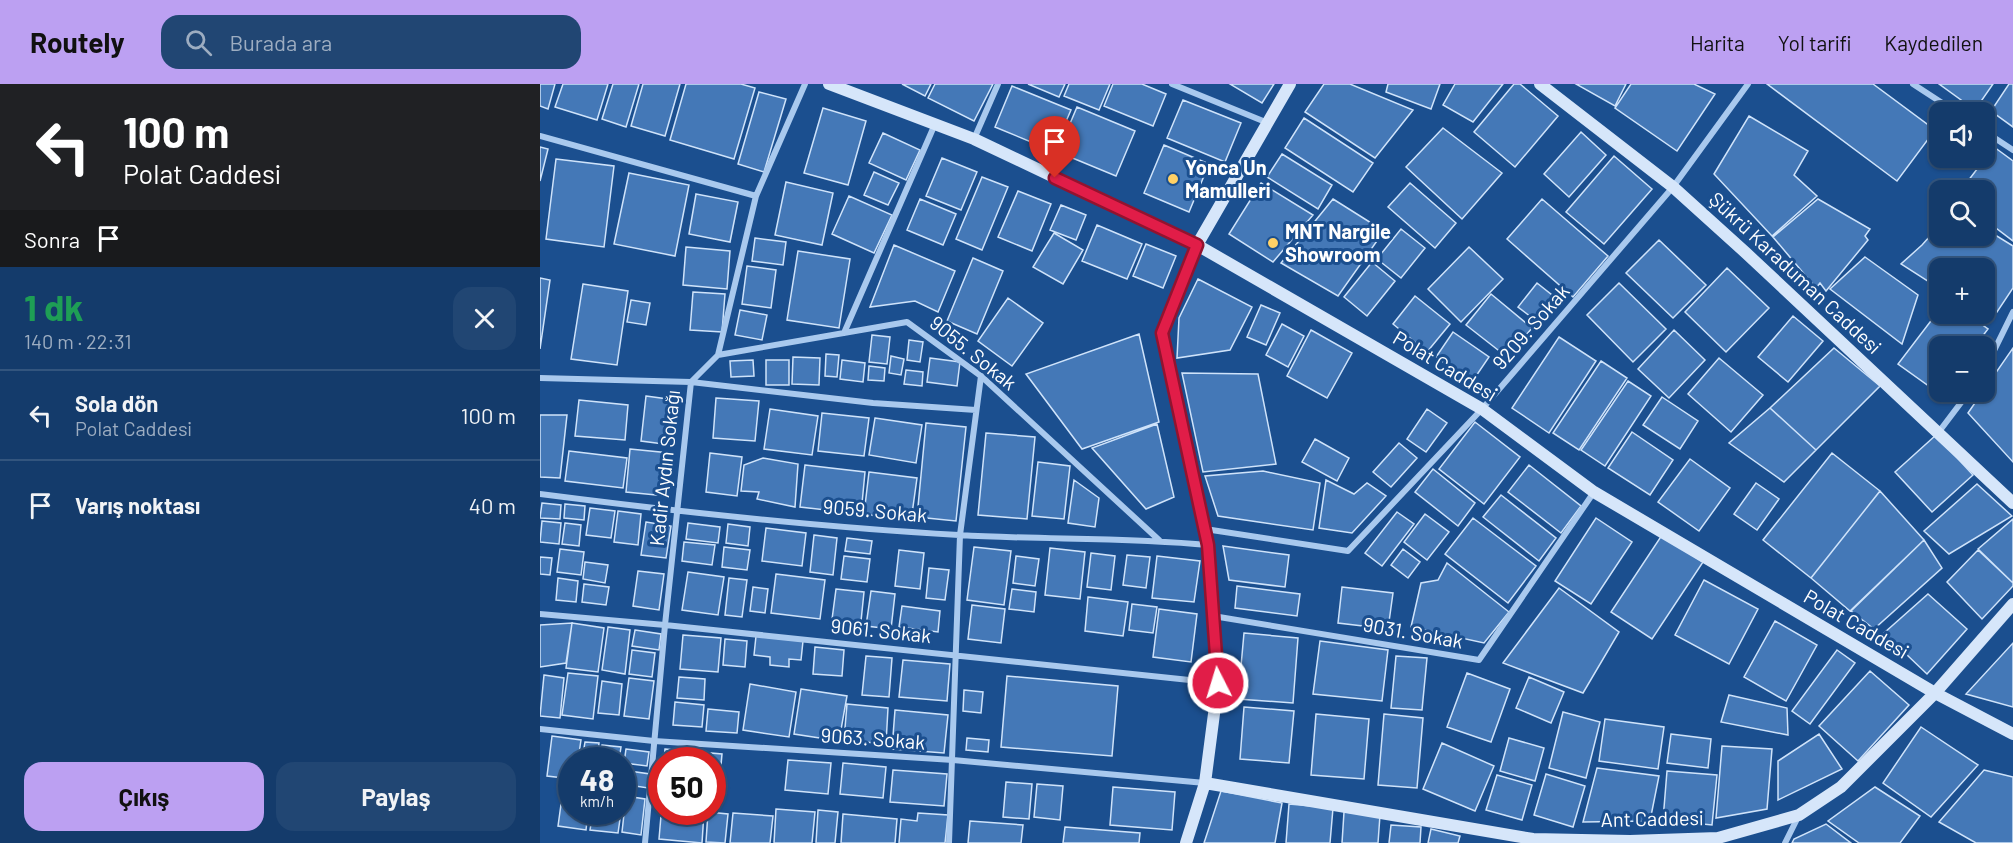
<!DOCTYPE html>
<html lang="tr">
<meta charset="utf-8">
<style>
:root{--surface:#143b6b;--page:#214673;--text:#f1f3f6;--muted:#9dadc1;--line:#33557e;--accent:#bca0f2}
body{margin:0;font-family:Barlow,sans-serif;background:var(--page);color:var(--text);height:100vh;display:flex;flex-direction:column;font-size:22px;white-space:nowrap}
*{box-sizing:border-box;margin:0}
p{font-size:20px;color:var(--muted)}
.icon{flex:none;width:33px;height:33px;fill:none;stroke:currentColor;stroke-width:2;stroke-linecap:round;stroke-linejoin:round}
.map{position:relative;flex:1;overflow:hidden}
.sheet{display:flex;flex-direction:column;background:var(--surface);width:540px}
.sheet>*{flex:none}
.guide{background:#202124;color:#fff;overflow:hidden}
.controls{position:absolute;left:1389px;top:18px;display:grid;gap:12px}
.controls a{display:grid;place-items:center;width:66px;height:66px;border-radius:12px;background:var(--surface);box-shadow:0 2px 4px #0004,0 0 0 2px var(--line);font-size:30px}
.speed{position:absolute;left:18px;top:663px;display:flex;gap:12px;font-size:30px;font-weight:700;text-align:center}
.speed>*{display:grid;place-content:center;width:78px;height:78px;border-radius:50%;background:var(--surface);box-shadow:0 2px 4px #0004,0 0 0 2px var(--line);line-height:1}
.speed small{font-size:15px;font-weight:400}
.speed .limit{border:9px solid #d22;background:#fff;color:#111}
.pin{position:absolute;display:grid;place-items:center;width:51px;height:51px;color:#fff;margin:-62px -26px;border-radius:50% 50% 50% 0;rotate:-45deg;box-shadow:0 0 6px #0007}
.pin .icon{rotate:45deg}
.me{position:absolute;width:66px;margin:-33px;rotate:355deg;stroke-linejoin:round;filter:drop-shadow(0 0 4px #0008)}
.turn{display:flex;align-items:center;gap:21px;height:126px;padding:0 24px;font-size:27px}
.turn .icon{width:78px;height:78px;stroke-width:2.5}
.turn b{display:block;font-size:42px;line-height:51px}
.then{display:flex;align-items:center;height:57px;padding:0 24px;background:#0003;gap:12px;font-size:22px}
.round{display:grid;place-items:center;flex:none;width:63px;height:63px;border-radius:18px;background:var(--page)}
.head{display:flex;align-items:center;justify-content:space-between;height:102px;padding:0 24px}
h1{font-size:36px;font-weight:700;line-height:45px;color:#1e9e55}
.button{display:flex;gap:12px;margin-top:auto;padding:12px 24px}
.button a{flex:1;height:69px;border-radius:18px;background:var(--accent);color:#111;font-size:24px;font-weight:700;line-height:69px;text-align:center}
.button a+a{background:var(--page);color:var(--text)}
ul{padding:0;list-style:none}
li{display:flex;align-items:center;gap:18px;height:90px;padding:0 24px;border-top:2px solid var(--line)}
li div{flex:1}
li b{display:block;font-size:22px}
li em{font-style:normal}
header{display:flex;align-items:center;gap:36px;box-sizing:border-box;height:84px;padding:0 30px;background:var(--accent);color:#111}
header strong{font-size:28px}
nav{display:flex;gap:33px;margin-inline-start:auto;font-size:21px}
.search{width:420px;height:54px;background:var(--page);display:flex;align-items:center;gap:15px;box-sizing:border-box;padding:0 21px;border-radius:18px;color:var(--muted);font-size:22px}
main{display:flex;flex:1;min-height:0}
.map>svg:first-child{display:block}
.building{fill:#4478b7;stroke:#cfe3fa;stroke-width:1.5}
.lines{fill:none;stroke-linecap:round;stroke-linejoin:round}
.street{stroke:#a9c9ee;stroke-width:6}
.secondary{stroke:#d6e6fa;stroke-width:12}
.route-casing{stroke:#92132f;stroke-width:15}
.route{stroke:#e11d48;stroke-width:10}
.poi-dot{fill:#ffd166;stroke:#1b4f8f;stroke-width:2}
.labels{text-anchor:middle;stroke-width:6;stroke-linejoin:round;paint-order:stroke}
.poi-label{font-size:20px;font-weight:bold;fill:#fff;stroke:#1b4f8f;text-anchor:start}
.street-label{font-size:20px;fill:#fff;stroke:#1b4f8f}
</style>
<header>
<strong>Routely</strong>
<div class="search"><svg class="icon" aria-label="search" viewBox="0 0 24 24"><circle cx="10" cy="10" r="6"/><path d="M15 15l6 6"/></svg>Burada ara</div>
<nav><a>Harita</a><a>Yol tarifi</a><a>Kaydedilen</a></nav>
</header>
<main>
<section class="sheet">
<div class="guide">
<div class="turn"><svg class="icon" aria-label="left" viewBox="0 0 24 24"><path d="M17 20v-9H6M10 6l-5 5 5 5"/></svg><div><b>100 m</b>Polat Caddesi</div></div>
<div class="then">Sonra<svg class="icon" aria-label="arrive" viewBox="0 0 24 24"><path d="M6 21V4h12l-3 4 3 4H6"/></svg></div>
</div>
<div class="head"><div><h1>1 dk</h1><p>140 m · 22:31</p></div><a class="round"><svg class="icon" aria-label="close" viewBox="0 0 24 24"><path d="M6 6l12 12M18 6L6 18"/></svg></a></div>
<ul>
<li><svg class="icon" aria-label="left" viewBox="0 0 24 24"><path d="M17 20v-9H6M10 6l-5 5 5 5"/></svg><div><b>Sola dön</b><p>Polat Caddesi</p></div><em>100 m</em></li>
<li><svg class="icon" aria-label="arrive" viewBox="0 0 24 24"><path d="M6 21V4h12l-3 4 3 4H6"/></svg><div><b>Varış noktası</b></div><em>40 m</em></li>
</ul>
<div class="button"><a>Çıkış</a><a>Paylaş</a></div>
</section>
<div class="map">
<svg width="1473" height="759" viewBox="0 0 1473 759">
<rect width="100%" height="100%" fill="#1b4f8f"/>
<path class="building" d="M0,0H15L8,25L0,22Z
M23,0H68L57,36L15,23Z
M73,0H99L86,43L62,35Z
M103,0H140L125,52L91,42Z
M146,0H201L215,4L194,75L130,56Z
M362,0H391L385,12Z
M395,0H453L434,37L388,14Z
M488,0H525L519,13Z
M529,0H570L559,26L524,12Z
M573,0H602L626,10L613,42L564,22Z
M690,0H734L722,19Z
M784,0H810L873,26L835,74L765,28Z
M848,0H900L891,25L846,8Z
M915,0H963L933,38L903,21Z
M974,0H980L1018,32L975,83L934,48Z
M1036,0H1086L1075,22Z
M1091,0H1154L1175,10L1137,67L1075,24Z
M1227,0H1333L1395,46L1357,97Z
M1399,0H1453L1435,26Z
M1469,0H1473V43L1451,27Z
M472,2L531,26L513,67L455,43Z
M219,8L246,15L224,88L198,80Z
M643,16L701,39L685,78L627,54Z
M537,23L595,47L576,92L518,68Z
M283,24L326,37L308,101L264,89Z
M1209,32L1268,67L1254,91L1277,112L1232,152L1174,90Z
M764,34L833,79L813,108L745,64Z
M903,44L962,89L922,135L866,83Z
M1041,48L1066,71L1029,113L1004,90Z
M343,49L380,66L366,96L329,79Z
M624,61L669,80L649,128L604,109Z
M0,63L8,65L0,97Z
M1454,63L1473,77V157L1444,135V106H1421Z
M742,70L792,101L778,125L727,93Z
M1074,72L1112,105L1064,160L1026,128Z
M402,74L437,88L421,126L386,112Z
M16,75L74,82L64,163L6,155Z
M334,88L359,99L348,121L324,111Z
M89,89L149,101L135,172L74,160Z
M442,93L468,103L442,166L416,155Z
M246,98L293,109L282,161L235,151Z
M721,99L773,131L733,178L689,150Z
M870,99L916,139L895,164L848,123Z
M478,107L511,120L492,167L458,153Z
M156,110L198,118L190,158L149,150Z
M309,112L352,131L334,169L292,150Z
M380,115L416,130L403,161L367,146Z
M793,115L844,147L798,212L741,179Z
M1002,115L1068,172L1033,213L967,155Z
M1278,115L1330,145L1325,152L1328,156L1286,207L1280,199L1276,204L1233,153Z
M521,121L546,131L536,156L510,146Z
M557,141L602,160L587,195L542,177Z
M1400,141V152H1444V144L1473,162V204L1457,228L1444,219V184H1400V205L1361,180L1382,161Z
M861,145L885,164L861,194L837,175Z
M514,149L543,166L523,200L493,183Z
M215,154L246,158L243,181L212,177Z
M1119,156L1166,201L1133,234L1086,189Z
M606,160L636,172L623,204L593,192Z
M354,161L415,187L398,228L375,217L330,223Z
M146,163L190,167L187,205L143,201Z
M929,163L963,195L921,238L888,205Z
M258,167L310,175L299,244L247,236Z
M1325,173L1378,211L1362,260L1290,205Z
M433,174L463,187L437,250L407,237Z
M832,178L855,197L827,232L804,213Z
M207,182L236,186L231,224L202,220Z
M1187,184L1229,224L1186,268L1145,228Z
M0,194L10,196L0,265Z
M658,195L712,223L690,266L637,274L639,234Z
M997,199L1017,215L999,239L978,223Z
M1079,199L1126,245L1093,278L1047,231Z
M43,200L88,207L77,281L31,275Z
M153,208L185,210L182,248L150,246Z
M951,210L992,244L967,273L926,241Z
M875,212L910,240L887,268L853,240Z
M468,214L503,239L472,282L438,257Z
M91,216L110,219L106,241L87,238Z
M721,221L740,229L726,261L707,253Z
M1400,225V230H1427L1448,245L1435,262H1400V308H1402L1400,310L1358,280Z
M200,226L227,231L222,256L195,251Z
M1253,232L1283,257L1248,298L1218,273Z
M742,240L764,252L748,283L726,271Z
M771,246L812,269L787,314L747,292Z
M1134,246L1165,276L1129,314L1098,285Z
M913,248L949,273L932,298L896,273Z
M599,250L619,338L542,365L486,290Z
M332,251L350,253L347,280L329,278Z
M1019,253L1056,277L1009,349L972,324Z
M369,256L383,258L380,278L367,276Z
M1294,264L1340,302L1276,366L1230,324Z
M1473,264V378L1428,329Z
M286,270L299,271L297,293L285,292Z
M351,272L364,275L361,291L349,289Z
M253,273L280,274L279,301L252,300Z
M390,274L420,278L417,302L387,298Z
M1179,274L1223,311L1191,348L1148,310Z
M213,276L214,292L191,293L190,277Z
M226,276H249V301H226Z
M302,276L325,279L323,298L300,295Z
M1061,277L1087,294L1039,366L1013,349Z
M329,282L345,284L344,297L328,296Z
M366,286L383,288L382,302L364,300Z
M642,289L718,290L736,380L663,388Z
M1088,297L1111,312L1065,382L1041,366Z
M106,312L135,316L131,361L101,357Z
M1122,313L1158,337L1140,365L1103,341Z
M176,314L219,317L215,357L173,354Z
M39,316L88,321L85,356L35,352Z
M1230,324L1276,366L1244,398L1189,359Z
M230,325L278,332L272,371L224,365Z
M887,325L907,339L886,368L867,355Z
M282,329L329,334L324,372L278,367Z
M0,331H27L20,394L0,393Z
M335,334L382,341L376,379L329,371Z
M935,338L980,373L944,420L899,385Z
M386,339L426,343L416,437L377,433Z
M617,340L634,413L606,425L552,364Z
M1092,348L1133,376L1110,411L1068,384Z
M446,349L495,353L487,435L438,431Z
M1396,351L1433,391L1392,428L1355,388Z
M775,355L809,374L797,397L762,378Z
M859,359L877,374L851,403L833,388Z
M90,365L130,369L126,412L86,408Z
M29,367L87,374L83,404L25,397Z
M170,369L202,373L197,412L166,408Z
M1292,369L1340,407L1271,494L1223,456Z
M223,374L258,380L255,423L217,415L219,408L201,407L204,381Z
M1150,375L1190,404L1159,447L1118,418Z
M498,378L530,382L524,435L492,432Z
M265,381L325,388L321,430L260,423Z
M989,381L1041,422L1021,449L968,408Z
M893,385L935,419L918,442L875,408Z
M723,387L780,399L773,446L678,432L665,392Z
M329,388L377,394L371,437L324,430Z
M534,396L559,414L555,443L528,439Z
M786,396L814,410L827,399L846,412L812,449L779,444Z
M1216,399L1239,415L1217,446L1194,430Z
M1437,400L1472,432L1409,470L1384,447Z
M1340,407L1384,456L1310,527L1271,494Z
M961,411L1016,454L999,477L943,433Z
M2,419L21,421L20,435L0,434Z
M25,420L45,422L44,436L24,434Z
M50,424L75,427L71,454L46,451Z
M78,427L101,430L98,461L74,458Z
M857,428L874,440L842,482L825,469Z
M885,430L909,448L887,476L864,458Z
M933,434L996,482L968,519L905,470Z
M1056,434L1092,458L1051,520L1015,497Z
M1473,435V499L1438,465Z
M2,437L21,439L19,460L0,458Z
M106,438L131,442L126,474L101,471Z
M25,439L41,441L39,462L22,460Z
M148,439L180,443L178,459L146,455Z
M188,440L210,443L208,462L186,459Z
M226,444L266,449L262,482L222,477Z
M274,451L297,454L293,491L270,488Z
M1122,451L1163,478L1112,555L1071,528Z
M307,454L332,457L330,470L305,467Z
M1384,456L1402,484L1334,545L1311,527Z
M144,458L175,461L172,481L142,477Z
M683,462L749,471L745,503L689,496Z
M184,463L210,466L207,486L182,483Z
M434,463L471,467L464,521L427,516Z
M510,464L545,468L540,515L505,511Z
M20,465L44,468L41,491L17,488Z
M863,465L880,478L868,494L851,481Z
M359,466L384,469L380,505L355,502Z
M1438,466L1473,499V502L1442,535L1407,498Z
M551,469L575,472L571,506L547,503Z
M587,471L610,473L606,504L583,501Z
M304,472L330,475L327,498L301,495Z
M476,472L499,475L495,502L473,499Z
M617,472L660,477L654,518L612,514Z
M0,473L12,474L10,491L0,490Z
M45,478L68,481L65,499L43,495Z
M907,479L969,528L944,559L871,543L881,499L898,496Z
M389,484L409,486L405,516L386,514Z
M98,487L124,490L119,526L93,522Z
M148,488L184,493L178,531L142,526Z
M236,490L285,496L280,535L231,529Z
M18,494L38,497L36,518L16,516Z
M189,494L207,496L202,533L185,531Z
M1164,496L1218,525L1189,580L1135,551Z
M44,500L69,503L66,521L42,518Z
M697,502L760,510L757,532L695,524Z
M213,503L228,505L225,529L210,527Z
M802,503L853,509L848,545L798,539Z
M1019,504L1079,548L1043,609L963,579Z
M296,505L324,508L320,547L291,543Z
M472,505L496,508L494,528L469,525Z
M331,507L355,510L351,545L326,542Z
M1388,510L1427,545L1387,590L1344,549Z
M548,513L588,518L583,552L545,547Z
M592,520L617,523L613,549L589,546Z
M432,521L465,525L461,559L428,555Z
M362,522L400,527L398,548L359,543Z
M619,525L657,530L651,578L613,573Z
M1235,537L1277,561L1246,617L1204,593Z
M32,539L64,544L58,588L26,584Z
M32,539L26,579L0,583V541Z
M68,543L90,546L85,590L62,586Z
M95,546L121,550L119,566L92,562Z
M704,549L758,554L753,619L698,615Z
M143,551L181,554L178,588L140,585Z
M216,552L263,557L261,576L249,575V583L230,581V573L214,571Z
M185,555L207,557L205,583L183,581Z
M780,557L848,566L842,617L773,610Z
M1473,559V623L1426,610Z
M275,563L304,566L302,592L273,590Z
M92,566L115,569L112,593L89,590Z
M1297,566L1315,579L1270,640L1252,627Z
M326,572L352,574L349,613L322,611Z
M856,572L887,574L882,626L851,624Z
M363,576L410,580L407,617L359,613Z
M1330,587L1369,621L1318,677L1279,642Z
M28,589L58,592L53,635L22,631Z
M927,589L970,605L951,658L907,643Z
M4,591L24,594L20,634L0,632Z
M467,592L578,602L572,672L461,663Z
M139,593L165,595L164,616L137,614Z
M989,593L1024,608L1011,639L976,624Z
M89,594L114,597L109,635L84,632Z
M62,597L82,600L79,631L58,629Z
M210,600L256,608L249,653L203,646Z
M261,605L307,612L299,657L254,650Z
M424,606L443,608L441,629L423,627Z
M1189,611L1247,624L1248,651L1181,638Z
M135,618L164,621L162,643L133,641Z
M307,620L348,624L346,660L304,656Z
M704,623L754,627L749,679L700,675Z
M168,625L199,628L197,649L166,647Z
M355,626L408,631L404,669L352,665Z
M1023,628L1060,638L1046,694L1009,684Z
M776,630L829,635L824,695L771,691Z
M844,630L883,634L877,704L838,701Z
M1065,635L1124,643L1118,685L1059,677Z
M1381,643L1438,681L1391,733L1343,699Z
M1131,650L1171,655L1168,684L1127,679Z
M1279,650L1302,685L1238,716V677Z
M12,652L41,656L38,676H32V695L7,692Z
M427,654L449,656L448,668L426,666Z
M969,654L1004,664L995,697L960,687Z
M45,658L59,659L57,676H42Z
M902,659L954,682L935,727L883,705Z
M62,661L81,663L79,676H60Z
M1182,662L1232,665L1227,725L1176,734Z
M86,665L109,668L107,682L84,679Z
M125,665L182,670L178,714H172V676H124Z
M248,676L291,679L288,710L245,706Z
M303,679L346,683L343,714L300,710Z
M1057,684L1119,692L1110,737L1043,738Z
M82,686L110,690L108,704L82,700Z
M353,686L407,690L404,722L350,718Z
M1444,686L1473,693V759H1436L1399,738Z
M1127,687L1177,691L1172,741L1123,736Z
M1006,690L1045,702L1033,743L994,731Z
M957,691L992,701L982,736L946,726Z
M466,698L492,700L489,735L463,733Z
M497,700L523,702L520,736L494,733Z
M573,703L635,708L632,746L570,741Z
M1335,703L1380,732L1360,759H1319L1288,737Z
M23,706L32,707V728H48L46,746L18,742Z
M681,707L742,719L735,759H664Z
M86,712L105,715L101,751L82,748Z
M122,720V728H164L162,759L119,755Z
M749,720L793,724L790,759H746Z
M236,725L275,728L272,759H234Z
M278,726L298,728L295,759H276Z
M53,728H81L78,749L50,746Z
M168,728L188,730L185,759L166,758Z
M804,728L840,731L838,759H802Z
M193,729L233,732L230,759H190Z
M378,729L408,731L405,759H359L361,735L377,737Z
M303,730L357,735L355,759H301Z
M430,737L483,741L481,759H428Z
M1286,740L1311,759H1252L1254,755Z
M851,741L881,743L880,759H849Z
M525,743L600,749L599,759H523Z
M891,745L920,752L918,759H888Z"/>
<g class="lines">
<path class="street" d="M632,0L728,39
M1373,0L1416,28
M1444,47L1473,66
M0,52L216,112
M434,55L458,0
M304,249L395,40
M178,271L367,238L441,292L619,456
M1444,287L1473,228
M0,294L151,298L333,319L436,326
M1398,349L1429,308
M0,410C139,428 279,443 419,451C502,456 585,453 668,461
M665,445L808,467L942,325L1133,103L1208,0
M0,530L125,541L678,599
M673,532L939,576L1054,408
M0,645L114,657L413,676L665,699
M105,759L125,541L151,298L178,271L216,112L265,0
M409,759L420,451L441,292
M1245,759L1259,731"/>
<path class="secondary" d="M289,0L434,55L657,161L942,325L1054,408L1395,609L1473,650
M1000,0L1133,103L1206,169L1473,419
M665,699L993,755L1090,757L1178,754L1259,731L1301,703L1395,609L1473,520
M646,759L665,699L678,599L668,461L622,249L657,161L750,0"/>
</g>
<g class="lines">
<defs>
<path id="route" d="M515,94L657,161L622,249L668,461L678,599"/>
</defs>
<use href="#route" class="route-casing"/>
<use href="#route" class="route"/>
</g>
<g class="poi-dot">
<circle cx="633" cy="95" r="6"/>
<circle cx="733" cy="159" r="6"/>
</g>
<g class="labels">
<g class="poi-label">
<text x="645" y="91">Yonca Un<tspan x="645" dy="23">Mamulleri</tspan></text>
<text x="745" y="155">MNT Nargile<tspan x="745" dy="23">Showroom</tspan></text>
</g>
<g class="street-label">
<text transform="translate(1255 189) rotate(43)" y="7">Şükrü Karaduman Caddesi</text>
<text transform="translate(991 243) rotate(-49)" y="7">9209. Sokak</text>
<text transform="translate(433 269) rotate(39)" y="7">9055. Sokak</text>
<text transform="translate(905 282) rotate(31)" y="7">Polat Caddesi</text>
<text transform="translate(125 384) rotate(-84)" y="7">Kadir Aydın Sokağı</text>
<text transform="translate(335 427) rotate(5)" y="7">9059. Sokak</text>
<text transform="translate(1316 540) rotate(30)" y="7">Polat Caddesi</text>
<text transform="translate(341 547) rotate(6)" y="7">9061. Sokak</text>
<text transform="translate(873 549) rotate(10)" y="7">9031. Sokak</text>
<text transform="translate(333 655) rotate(4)" y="7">9063. Sokak</text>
<text transform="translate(1112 735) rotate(-1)" y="7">Ant Caddesi</text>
</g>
</g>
</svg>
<div class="controls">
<a><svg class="icon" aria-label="sound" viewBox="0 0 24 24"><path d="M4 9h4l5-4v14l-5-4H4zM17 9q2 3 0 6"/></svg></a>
<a><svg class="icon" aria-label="search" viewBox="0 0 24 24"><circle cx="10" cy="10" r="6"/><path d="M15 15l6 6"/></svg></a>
<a>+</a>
<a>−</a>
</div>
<div class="speed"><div>48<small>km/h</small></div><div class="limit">50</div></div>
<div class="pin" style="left:515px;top:94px;background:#d93025"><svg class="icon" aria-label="arrive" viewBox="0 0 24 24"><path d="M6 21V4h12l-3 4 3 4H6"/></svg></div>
<svg class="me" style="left:678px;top:599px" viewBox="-20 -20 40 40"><circle r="17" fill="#e11d48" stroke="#fff" stroke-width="3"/><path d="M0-11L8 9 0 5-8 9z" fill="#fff"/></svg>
</div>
</main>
